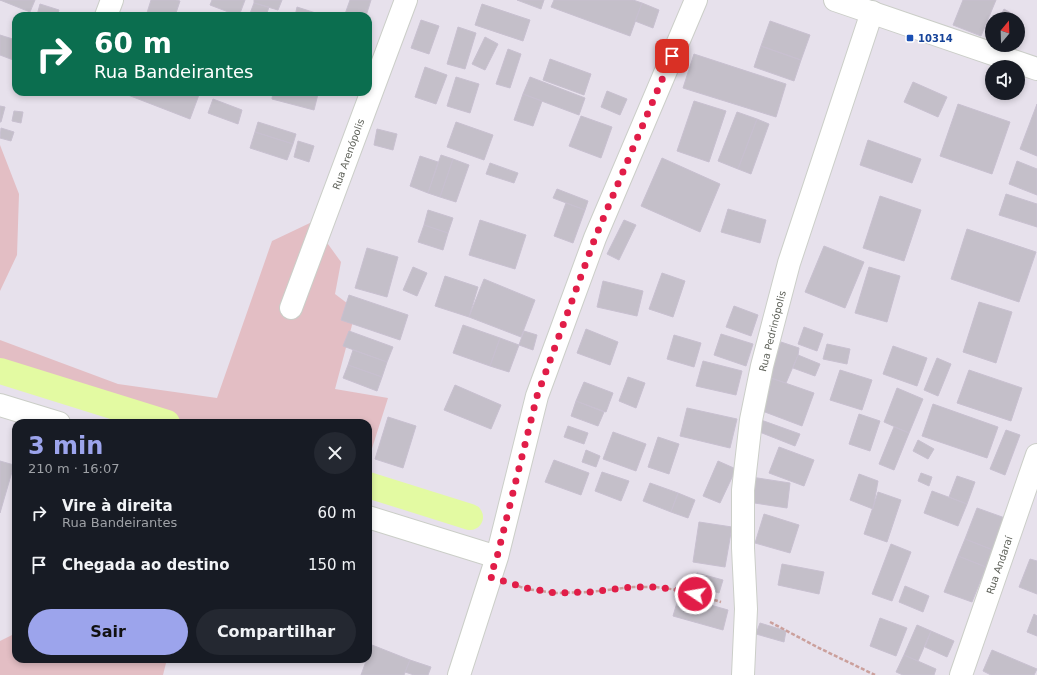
<!DOCTYPE html>
<html lang="pt">
<meta charset="utf-8">
<style>
:root{--surface:#171b24;--page:#242831;--text:#f1f3f6;--muted:#9ea1a6;--accent:#9ca4ec}
body{margin:0;font-family:"DejaVu Sans",sans-serif;background:var(--page);color:var(--text);height:100vh;display:flex;flex-direction:column;font-size:15px;white-space:nowrap}
*{box-sizing:border-box;margin:0}
p{font-size:13px;color:var(--muted)}
.icon{flex:none;width:22px;height:22px;fill:none;stroke:currentColor;stroke-width:2;stroke-linecap:round;stroke-linejoin:round}
.map{position:relative;flex:1;overflow:hidden}
.drawer{position:absolute;left:12px;top:419px;width:360px;height:244px;display:flex;flex-direction:column;background:var(--surface);border-radius:12px;box-shadow:0 2px 6px #0003}
.drawer>*{flex:none}
.top-card{position:absolute;left:12px;top:12px;width:360px;height:84px;border-radius:12px;box-shadow:0 2px 6px #0003;background:#0b6e4f;color:#fff;overflow:hidden}
.needle{width:26px;rotate:19deg}
.controls{position:absolute;left:985px;top:12px;display:grid;gap:8px}
.controls a{display:grid;place-items:center;width:40px;height:40px;border-radius:50%;background:var(--surface);box-shadow:0 2px 6px #0003;font-size:20px}
.pin{position:absolute;display:grid;place-items:center;width:34px;height:34px;color:#fff;margin:-17px;border-radius:8px;box-shadow:0 2px 6px #0006}
.me{position:absolute;width:44px;margin:-22px;rotate:282deg;stroke-linejoin:round;filter:drop-shadow(0 0 3px #0008)}
.turn{display:flex;align-items:center;gap:14px;height:84px;padding:0 16px;font-size:18px}
.turn .icon{width:52px;height:52px;stroke-width:2.5}
.turn b{display:block;font-size:28px;line-height:34px}
.round{display:grid;place-items:center;flex:none;width:42px;height:42px;border-radius:21px;background:var(--page)}
.overview{display:flex;align-items:center;justify-content:space-between;height:68px;padding:0 16px}
h1{font-size:24px;font-weight:600;line-height:30px;color:var(--accent)}
.cta{display:flex;gap:8px;margin-top:auto;padding:8px 16px}
.cta a{flex:1;height:46px;border-radius:24px;background:var(--accent);color:#111;font-size:16px;font-weight:600;line-height:46px;text-align:center}
.cta a+a{background:var(--page);color:var(--text)}
ul{padding:0;list-style:none}
li{display:flex;align-items:center;gap:12px;height:52px;padding:0 16px}
li div{flex:1}
li b{display:block;font-size:15px}
li em{font-style:normal}
.map>svg:first-child{display:block}
.green{fill:#e3bec4}
.lines{fill:none;stroke-linecap:round;stroke-linejoin:round}
.canal{stroke:#e3faa2;stroke-width:26}
.building{fill:#c4bfc9;stroke:#c8c0d0}
.minor-casing{stroke:#cbcec8;stroke-width:24}
.tertiary-casing{stroke:#cbcec8;stroke-width:24}
.path{stroke:#cba09c;stroke-width:2.5;stroke-dasharray:4 2;stroke-linecap:butt}
.minor{stroke:#fff;stroke-width:22}
.tertiary{stroke:#fff;stroke-width:22}
.route{stroke:#e11d48;stroke-width:7;stroke-dasharray:0 12.6}
.transit-dot{fill:#1a4fb4;stroke:#fff;stroke-width:1.5}
.labels{text-anchor:middle;stroke-width:3;stroke-linejoin:round;paint-order:stroke}
.transit-label{font-size:10px;font-weight:bold;fill:#164399;stroke:#fff;text-anchor:start}
.street-label{font-size:10px;fill:#5e6159;stroke:#fff}
</style>
<div class="map">
<svg width="1037" height="675" viewBox="0 0 1037 675">
<rect width="100%" height="100%" fill="#e7e1ec"/>
<path class="green" d="M0,145L19,194L17,255L0,291Z
M312,222L341,262L335,294L356,310L335,389L388,398L368,461V423H161L0,373V340L118,384L217,398L272,241Z
M16,633V659H167L163,675H0V641Z"/>
<g class="lines">
<path class="canal" d="M0,371L167,423
M368,485L470,517"/>
</g>
<path class="building" d="M0,0H35L30,12Z
M151,0H176L180,1L175,16H146Z
M212,0H245L239,16L210,5Z
M254,0H282L278,10L254,3Z
M350,0H371L366,16H352L345,14Z
M517,0H544L541,9Z
M554,0H633L642,3L630,36L551,7Z
M963,0H996L981,36L953,25Z
M254,3L269,7L266,16H249Z
M642,3L659,10L653,28L635,21Z
M40,4L59,10L57,16H41L37,15Z
M482,4L530,20L523,41L475,25Z
M297,7L325,16H295Z
M1004,9L1016,16L1015,19H999Z
M421,20L439,26L429,54L411,48Z
M770,21L810,35L801,60L761,46Z
M458,27L476,33L465,69L447,64Z
M0,35L16,40V61L0,55Z
M485,37L498,44L485,70L472,64Z
M761,46L801,60L794,81L754,67Z
M508,49L521,54L510,88L496,84Z
M694,54L786,84L776,117L683,88Z
M550,59L591,74L584,95L543,80Z
M425,67L447,75L436,104L415,97Z
M456,77L479,84L470,113L447,106Z
M530,77L585,98L579,115L523,94Z
M913,82L947,97L938,117L904,102Z
M607,91L627,99L620,115L601,107Z
M129,92H200L190,119L128,95Z
M273,92H310L318,94L314,110L272,99Z
M523,94L542,101L533,126L514,120Z
M213,99L242,110L238,124L208,113Z
M694,101L726,111L709,162L677,151Z
M958,104L1010,122L992,174L940,156Z
M1037,104V156L1020,149Z
M0,106L5,107L1,122H0Z
M14,111L23,112L21,123L12,121Z
M737,112L757,119L738,169L718,161Z
M581,116L612,127L601,158L569,146Z
M757,119L769,124L751,174L738,169Z
M258,122L296,134L293,144L255,132Z
M456,122L493,135L484,160L447,147Z
M1,128L14,132L11,141L0,138Z
M377,129L397,134L393,150L374,145Z
M255,132L293,144L287,160L250,148Z
M868,140L921,159L912,183L860,165Z
M298,141L314,146L309,162L294,157Z
M441,155L453,159L440,197L428,193Z
M420,156L438,162L428,193L410,186Z
M662,158L720,184L700,232L641,206Z
M453,159L469,165L456,202L440,197Z
M1017,161L1037,169V195L1009,184Z
M490,163L518,173L514,183L486,174Z
M557,189L588,201L585,210L553,198Z
M1006,194L1037,204V227L999,215Z
M880,196L921,210L904,261L863,248Z
M566,203L585,210L573,243L554,236Z
M728,209L766,220L760,243L721,232Z
M428,210L453,218L448,233L424,225Z
M480,220L526,235L515,269L469,255Z
M624,220L636,225L619,260L607,254Z
M424,225L448,233L443,250L418,242Z
M967,229L1036,252L1019,302L951,279Z
M824,246L864,262L845,308L805,292Z
M367,248L398,257L387,297L355,288Z
M413,267L427,273L417,296L403,290Z
M869,267L900,276L887,322L855,313Z
M662,273L685,281L673,317L649,309Z
M445,276L478,287L469,317L435,306Z
M484,279L535,300L521,337L469,317Z
M603,281L643,291L637,316L597,307Z
M349,295L408,315L400,340L341,320Z
M979,302L1012,312L996,363L963,352Z
M734,306L758,315L751,336L726,327Z
M463,325L500,338L490,366L453,353Z
M804,327L823,334L817,351L798,344Z
M586,329L618,342L610,365L577,353Z
M349,331L393,347L387,362L343,346Z
M524,331L537,335L533,350L519,345Z
M721,334L753,344L746,366L714,355Z
M674,335L701,343L694,367L667,359Z
M500,338L519,345L509,372L490,366Z
M781,342L799,348L798,355L786,383L768,377Z
M827,344L850,349L847,364L823,359Z
M893,346L927,358L917,386L883,374Z
M353,350L387,362L382,377L348,365Z
M798,355L820,364L815,376L793,368Z
M937,358L951,364L938,396L924,390Z
M703,361L742,371L736,395L696,386Z
M348,365L382,377L377,391L343,378Z
M840,370L872,380L862,410L830,400Z
M969,370L1022,388L1011,421L957,403Z
M628,377L645,383L636,408L619,401Z
M768,377L814,393L802,426L757,409Z
M584,382L613,393L606,412L576,401Z
M455,385L501,405L491,429L444,410Z
M897,388L923,399L909,433L884,422Z
M576,401L604,412L598,426L571,416Z
M933,404L998,427L987,458L922,436Z
M687,408L737,419L730,448L680,436Z
M859,414L880,421L870,451L849,444Z
M388,417L416,426L403,468L375,459Z
M761,420L800,434L795,446L757,431Z
M568,426L588,433L584,444L564,437Z
M894,427L909,433L894,470L879,464Z
M1006,430L1020,435L1005,475L990,469Z
M613,432L646,444L636,471L603,459Z
M658,437L679,444L669,474L648,467Z
M918,440L934,449L928,459L913,451Z
M779,447L814,460L804,486L769,473Z
M586,450L600,456L596,467L582,462Z
M554,460L589,473L581,495L545,482Z
M0,461L14,465L0,513Z
M718,461L736,469L720,503L703,496Z
M602,472L629,481L621,501L595,491Z
M921,473L932,477L929,486L918,481Z
M859,474L878,481L873,509L850,500Z
M957,476L975,482L967,504L949,497Z
M751,477L790,483L787,508L748,502Z
M650,483L678,493L671,512L643,501Z
M932,491L967,504L958,526L924,513Z
M878,492L901,500L887,542L864,534Z
M678,493L695,500L688,518L671,512Z
M977,508L1005,518L993,550L965,539Z
M764,514L799,525L790,553L755,543Z
M699,522L732,527L725,567L693,562Z
M965,539L993,550L986,567L958,556Z
M891,544L911,552L892,601L872,594Z
M958,556L986,567L972,602L944,592Z
M1030,559L1037,561V594L1019,587Z
M782,564L824,572L819,594L778,585Z
M697,573L723,580L719,593L694,585Z
M905,586L929,596L923,612L899,602Z
M679,596L728,610L723,630L673,616Z
M1034,614L1037,616V636L1027,632Z
M880,618L907,628L896,656L870,646Z
M760,623L786,631L784,642L756,634Z
M917,625L931,631L918,661L904,655Z
M931,631L954,641L947,657L925,647Z
M372,645L410,660L404,675H361Z
M992,650L1037,669L1034,675H991L983,671Z
M904,655L936,669L934,675H903L896,672Z
M410,660L431,667L428,675H414L405,672Z"/>
<g class="lines">
<defs>
<path id="minor" d="M106,16L112,0
M291,308L406,0
M0,405L59,423
M368,517L497,557
M459,675L497,557L537,396L595,238L696,0
M743,675L746,609L743,548V490L751,420L762,366L789,263L872,12
M961,675L1037,455"/>
<path id="tertiary" d="M835,0L1037,69"/>
</defs>
<use href="#minor" class="minor-casing"/>
<use href="#tertiary" class="tertiary-casing"/>
<path class="path" d="M513,584L526,589L556,593L590,592L633,587H656L685,591L721,602
M770,622L819,648L875,675"/>
<use href="#minor" class="minor"/>
<use href="#tertiary" class="tertiary"/>
</g>
<g class="lines">
<path class="route" d="M672,56L595,238L537,396L497,557L490,577L526,588L556,593L590,592L633,587H656L685,591L695,594"/>
</g>
<rect class="transit-dot" x="906" y="34" width="8" height="8" rx="2"/>
<g class="labels">
<g class="transit-label">
<text x="918" y="42">10314</text>
</g>
<g class="street-label">
<text transform="translate(348 154) rotate(-70)" y="4">Rua Arenópolis</text>
<text transform="translate(772 331) rotate(-76)" y="4">Rua Pedrinópolis</text>
<text transform="translate(999 565) rotate(-71)" y="4">Rua Andaraí</text>
</g>
</g>
</svg>
<div class="controls">
<a><svg class="needle" viewBox="-14 -14 28 28"><path d="M0-13l5 13h-10z" fill="#e53935"/><path d="M0 13l5-13h-10z" fill="#9ea1a6"/></svg></a>
<a><svg class="icon" aria-label="sound" viewBox="0 0 24 24"><path d="M4 9h4l5-4v14l-5-4H4zM17 9q2 3 0 6"/></svg></a>
</div>
<div class="pin" style="left:672px;top:56px;background:#d93025"><svg class="icon" aria-label="arrive" viewBox="0 0 24 24"><path d="M6 21V4h12l-3 4 3 4H6"/></svg></div>
<svg class="me" style="left:695px;top:594px" viewBox="-20 -20 40 40"><circle r="17" fill="#e11d48" stroke="#fff" stroke-width="3"/><path d="M0-11L8 9 0 5-8 9z" fill="#fff"/></svg>
<div class="top-card">
<div class="turn"><svg class="icon" aria-label="right" viewBox="0 0 24 24"><path d="M7 20v-9h11M14 6l5 5-5 5"/></svg><div><b>60 m</b>Rua Bandeirantes</div></div>
</div>
<section class="drawer">
<div class="overview"><div><h1>3 min</h1><p>210 m · 16:07</p></div><a class="round"><svg class="icon" aria-label="close" viewBox="0 0 24 24"><path d="M6 6l12 12M18 6L6 18"/></svg></a></div>
<ul>
<li><svg class="icon" aria-label="right" viewBox="0 0 24 24"><path d="M7 20v-9h11M14 6l5 5-5 5"/></svg><div><b>Vire à direita</b><p>Rua Bandeirantes</p></div><em>60 m</em></li>
<li><svg class="icon" aria-label="arrive" viewBox="0 0 24 24"><path d="M6 21V4h12l-3 4 3 4H6"/></svg><div><b>Chegada ao destino</b></div><em>150 m</em></li>
</ul>
<div class="cta"><a>Sair</a><a>Compartilhar</a></div>
</section>
</div>
